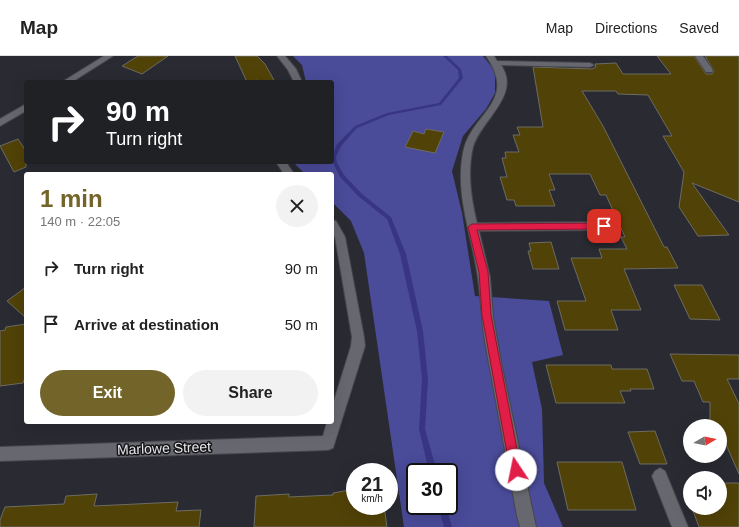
<!DOCTYPE html>
<meta charset="utf-8">
<style>
:root{--surface:#fff;--page:#f2f2f2;--text:#222;--muted:#767676;--line:#e0e0e0;--accent:#73642a}
body{margin:0;font-family:Arial,sans-serif;background:var(--page);color:var(--text);height:100vh;display:flex;flex-direction:column;font-size:15px;white-space:nowrap}
*{box-sizing:border-box;margin:0}
p{font-size:13px;color:var(--muted)}
.icon{flex:none;width:22px;height:22px;fill:none;stroke:currentColor;stroke-width:2;stroke-linecap:round;stroke-linejoin:round}
.map{position:relative;flex:1;overflow:hidden}
.panel{position:absolute;left:24px;top:116px;width:310px;height:252px;display:flex;flex-direction:column;background:var(--surface);border-radius:4px;box-shadow:0 4px 16px #0002}
.panel>*{flex:none}
.top-card{position:absolute;left:24px;top:24px;width:310px;height:84px;border-radius:4px;box-shadow:0 4px 16px #0002;background:#202124;color:#fff;overflow:hidden}
.needle{width:26px;rotate:80deg}
.fabs{position:absolute;left:683px;top:363px;display:grid;gap:8px}
.fabs a{display:grid;place-items:center;width:44px;height:44px;border-radius:50%;background:var(--surface);box-shadow:0 4px 16px #0002;font-size:20px}
.speed{position:absolute;left:346px;top:407px;display:flex;gap:8px;font-size:20px;font-weight:700;text-align:center}
.speed>*{display:grid;place-content:center;width:52px;height:52px;border-radius:50%;background:var(--surface);box-shadow:0 4px 16px #0002;line-height:1}
.speed small{font-size:10px;font-weight:400}
.speed .limit{border:2px solid #111;border-radius:6px;background:#fff;color:#111}
.pin{position:absolute;display:grid;place-items:center;width:34px;height:34px;color:#fff;margin:-17px;border-radius:8px;box-shadow:0 2px 6px #0006}
.me{position:absolute;width:44px;margin:-22px;rotate:349deg;stroke-linejoin:round;filter:drop-shadow(0 0 3px #0008)}
.turn{display:flex;align-items:center;gap:14px;height:84px;padding:0 16px;font-size:18px}
.turn .icon{width:52px;height:52px;stroke-width:2.5}
.turn b{display:block;font-size:28px;line-height:34px}
.round{display:grid;place-items:center;flex:none;width:42px;height:42px;border-radius:21px;background:var(--page)}
.overview{display:flex;align-items:center;justify-content:space-between;height:68px;padding:0 16px}
h1{font-size:24px;font-weight:800;line-height:30px;color:var(--accent)}
.action{display:flex;gap:8px;margin-top:auto;padding:8px 16px}
.action a{flex:1;height:46px;border-radius:24px;background:var(--accent);color:#fff;font-size:16px;font-weight:800;line-height:46px;text-align:center}
.action a+a{background:var(--page);color:var(--text)}
ul{padding:0;list-style:none}
li{display:flex;align-items:center;gap:12px;height:56px;padding:0 16px}
li div{flex:1}
li b{display:block;font-size:15px}
li em{font-style:normal}
header{display:flex;align-items:center;gap:24px;box-sizing:border-box;height:56px;padding:0 20px;background:var(--surface);border-bottom:1px solid var(--line)}
header strong{font-size:19px}
nav{display:flex;gap:22px;margin-inline-start:auto;font-size:14px}
.map>svg:first-child{display:block}
.forest{fill:#4a4b99;fill-rule:evenodd}
.lines{fill:none;stroke-linecap:round;stroke-linejoin:round}
.stream{fill:#383682;fill-rule:evenodd}
.building{fill:#514207;stroke:#6d6b63}
.minor-casing{stroke:#45464c;stroke-width:2}
.minor{fill:#67686f;fill-rule:evenodd}
.route{fill:#e11d48;stroke:#92132f}
.labels{text-anchor:middle;stroke-width:3;stroke-linejoin:round;paint-order:stroke}
.near-street-label{font-size:14px;fill:#e5e5ea;stroke:#141417}
</style>
<header>
<strong>Map</strong>
<nav><a>Map</a><a>Directions</a><a>Saved</a></nav>
</header>
<div class="map">
<svg width="739" height="471" viewBox="0 0 739 471">
<rect width="100%" height="100%" fill="#2a2b32"/>
<path class="forest" d="M293,0H483L495,15V37L486,53L463,80L452,115L462,157L475,240L549,245L563,299L532,306L542,353L544,427L563,471H404L364,197L351,165L332,146V118H305L293,106H332V26H306L302,9ZM415,416H449V450H415Z"/>
<g class="lines">
<path class="stream" d="M443,0H447L461,13L463,22L441,49L389,59L357,72L341,90L336,101L337,107L344,119L362,138L391,161L406,198L423,275L428,323L425,373L437,416H429L419,373L422,323L417,275L400,198L387,163L358,140L340,121L333,107L332,101L337,88L355,70L387,57L439,47L459,22L458,14Z
M438,450H446L452,471H444Z"/>
</g>
<path class="building" d="M138,0H168L142,18L122,10Z
M235,0H257L265,8L275,26H258L257,24L247,26Z
M657,0H694L706,18H712L714,15L705,0H739V146L692,127L729,179L698,180L679,151L684,116L663,80H672L648,39L618,38L616,35H582L603,70L664,191H667L678,212L624,213L641,254H611L618,274H565L557,245H586L571,202H602L599,193H627L621,181H625L606,139H600L590,118H549L555,134H549L555,150H516L514,144H507L500,121H507L502,102H506L505,96H519L513,79H520L517,71H543L533,11L592,13L596,11L595,8L616,7L623,18H671Z
M426,73L444,76L435,97L405,91L413,75L424,78Z
M18,83L26,95V111L14,116L0,90Z
M551,186L559,213H533L528,195H531L529,187Z
M674,229H702L720,264L690,263Z
M26,231V262L7,245Z
M26,268V319L23,327L0,330V275L5,274L6,271Z
M670,298L739,299V323H727L739,348V418L720,375V370H713L710,364V346H703L694,325H682Z
M546,309H611L612,313H647L654,333H630L631,335H620L625,347H556Z
M655,375L667,408H640L628,376Z
M557,406H622L636,454H568Z
M720,427H739V471H699L692,452H720Z
M355,433V450H384L387,471H254L256,440L289,438V441L333,439V437Z
M97,438L94,450L178,446L176,455L201,454L199,471H0V464L5,451L64,448L66,440Z"/>
<g class="lines">
<defs>
<path id="minor" d="M104,0H113L72,26H62Z
M277,0H285L296,13L302,26H294L288,14Z
M486,0H494L497,5L590,7L594,9L590,11L501,9C522,39 480,65 473,91C467,116 471,143 477,167L604,166L609,170L604,174L479,175L490,221L493,261L502,311L536,471H520L517,460L485,286C481,263 481,239 477,216C471,177 455,138 463,97C470,57 519,47 486,0Z
M695,0H703L713,14L712,16H706Z
M26,48V55L0,70V63Z
M276,106H286L294,118H284Z
M332,164L336,165L345,181L364,281L365,290L333,392L328,394L0,405V391L323,380L327,366H332V351L351,290L352,281L335,181L332,177Z
M660,412L665,415L688,471H672L652,420L655,415Z"/>
</defs>
<use href="#minor" class="minor-casing"/>
<use href="#minor" class="minor"/>
</g>
<path class="route" d="M604,167L608,170L604,173L477,174L488,216L491,259L521,414L520,418L516,420L511,418L510,414L482,259L479,216L468,171L472,168Z"/>
<g class="labels">
<g class="near-street-label">
<text transform="translate(164 392) rotate(-2)" y="5">Marlowe Street</text>
</g>
</g>
</svg>
<div class="fabs">
<a><svg class="needle" viewBox="-14 -14 28 28"><path d="M0-13l5 13h-10z" fill="#e53935"/><path d="M0 13l5-13h-10z" fill="#767676"/></svg></a>
<a><svg class="icon" aria-label="sound" viewBox="0 0 24 24"><path d="M4 9h4l5-4v14l-5-4H4zM17 9q2 3 0 6"/></svg></a>
</div>
<div class="speed"><div>21<small>km/h</small></div><div class="limit">30</div></div>
<div class="pin" style="left:604px;top:170px;background:#d93025"><svg class="icon" aria-label="arrive" viewBox="0 0 24 24"><path d="M6 21V4h12l-3 4 3 4H6"/></svg></div>
<svg class="me" style="left:516px;top:414px" viewBox="-20 -20 40 40"><circle r="19" fill="#fff"/><path d="M0-13L10 11 0 6-10 11z" fill="#e11d48"/></svg>
<div class="top-card">
<div class="turn"><svg class="icon" aria-label="right" viewBox="0 0 24 24"><path d="M7 20v-9h11M14 6l5 5-5 5"/></svg><div><b>90 m</b>Turn right</div></div>
</div>
<section class="panel">
<div class="overview"><div><h1>1 min</h1><p>140 m · 22:05</p></div><a class="round"><svg class="icon" aria-label="close" viewBox="0 0 24 24"><path d="M6 6l12 12M18 6L6 18"/></svg></a></div>
<ul>
<li><svg class="icon" aria-label="right" viewBox="0 0 24 24"><path d="M7 20v-9h11M14 6l5 5-5 5"/></svg><div><b>Turn right</b></div><em>90 m</em></li>
<li><svg class="icon" aria-label="arrive" viewBox="0 0 24 24"><path d="M6 21V4h12l-3 4 3 4H6"/></svg><div><b>Arrive at destination</b></div><em>50 m</em></li>
</ul>
<div class="action"><a>Exit</a><a>Share</a></div>
</section>
</div>
